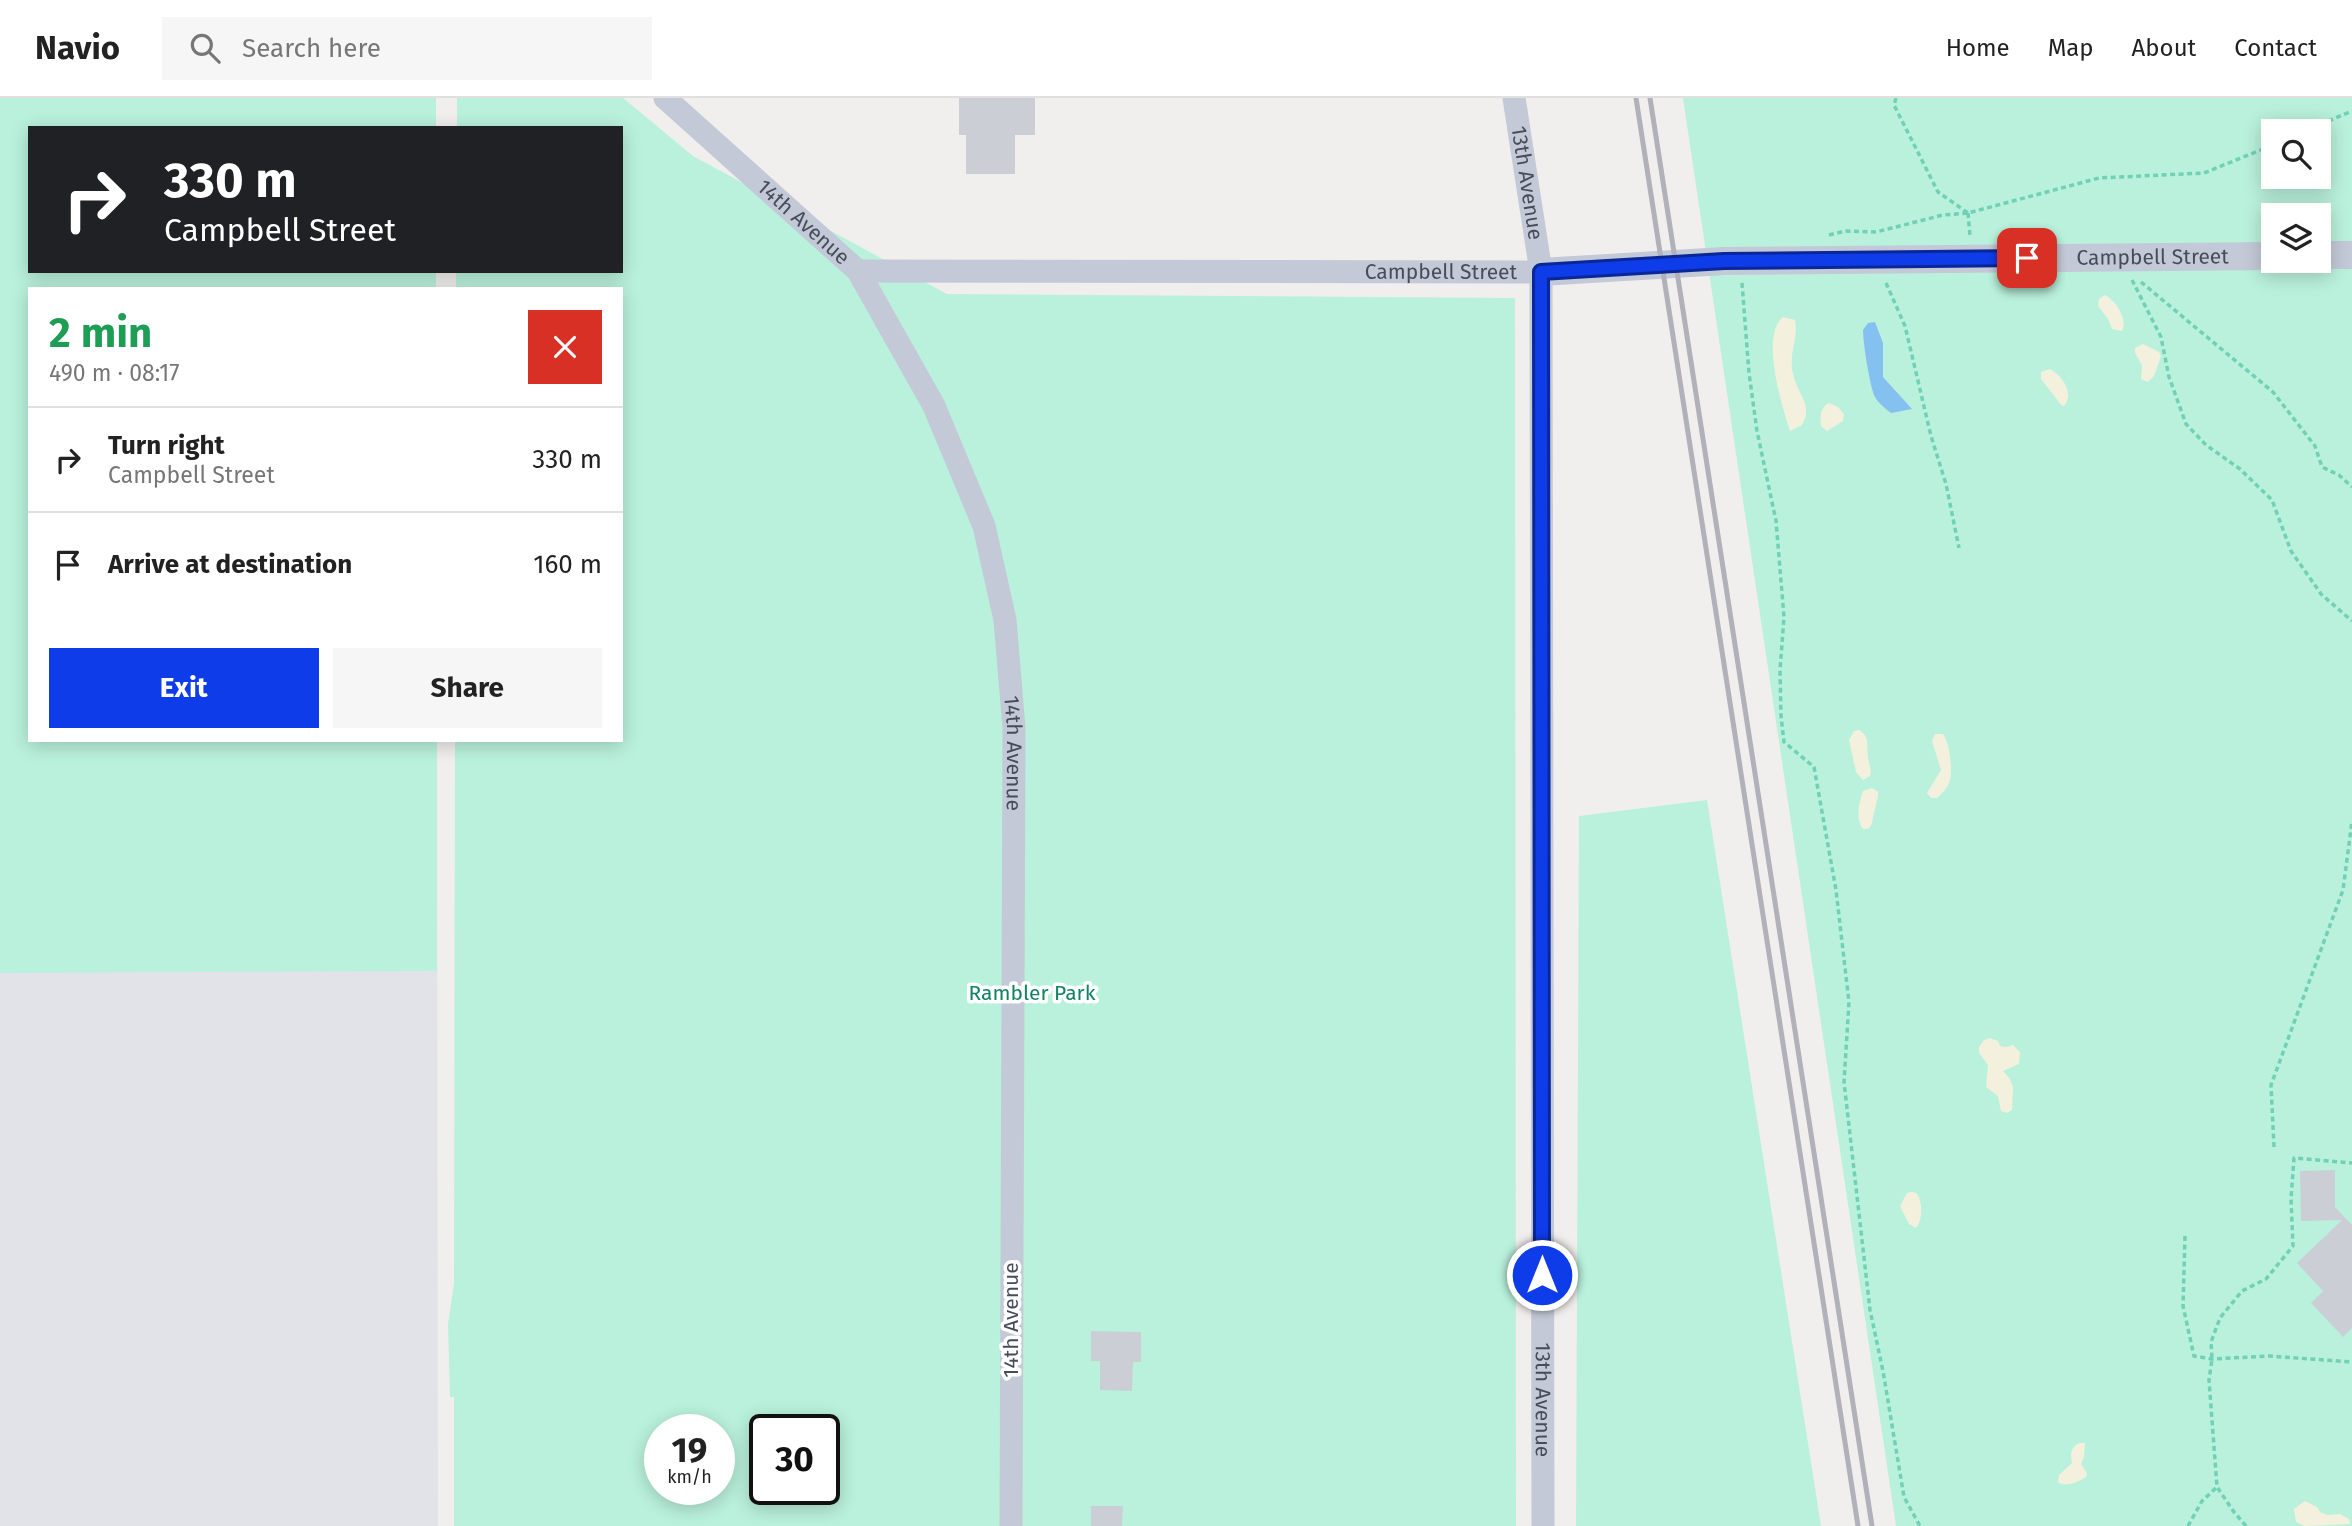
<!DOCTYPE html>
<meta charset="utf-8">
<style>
:root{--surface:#fff;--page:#f6f6f6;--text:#222;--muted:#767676;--line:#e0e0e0;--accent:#0f3ce9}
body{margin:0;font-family:"Fira Sans",sans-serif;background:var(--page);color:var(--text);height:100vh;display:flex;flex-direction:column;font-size:26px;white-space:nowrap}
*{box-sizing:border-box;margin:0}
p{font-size:23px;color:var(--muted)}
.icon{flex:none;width:38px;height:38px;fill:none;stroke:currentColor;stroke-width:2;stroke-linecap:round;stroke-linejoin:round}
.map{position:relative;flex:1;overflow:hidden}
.details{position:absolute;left:28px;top:189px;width:595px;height:455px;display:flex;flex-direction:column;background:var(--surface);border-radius:0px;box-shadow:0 4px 18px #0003}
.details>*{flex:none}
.banner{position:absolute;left:28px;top:28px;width:595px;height:147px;border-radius:0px;box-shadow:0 4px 18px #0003;background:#202124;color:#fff;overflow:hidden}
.tools{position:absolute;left:2261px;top:21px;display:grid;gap:14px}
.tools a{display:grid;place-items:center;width:70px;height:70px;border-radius:0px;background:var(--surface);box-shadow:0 4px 18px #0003;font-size:35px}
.speed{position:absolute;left:644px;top:1316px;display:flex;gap:14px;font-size:35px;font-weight:700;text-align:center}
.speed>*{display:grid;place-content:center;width:91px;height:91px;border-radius:50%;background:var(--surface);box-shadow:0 4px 18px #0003;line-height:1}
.speed small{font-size:18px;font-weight:400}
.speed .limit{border:4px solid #111;border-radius:10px;background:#fff;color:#111}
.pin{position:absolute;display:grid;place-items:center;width:60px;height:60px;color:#fff;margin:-30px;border-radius:14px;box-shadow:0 4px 10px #0006}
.me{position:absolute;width:77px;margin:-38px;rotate:0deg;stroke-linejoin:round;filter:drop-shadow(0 0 5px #0008)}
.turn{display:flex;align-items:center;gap:24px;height:147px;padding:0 21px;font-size:32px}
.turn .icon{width:91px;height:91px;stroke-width:2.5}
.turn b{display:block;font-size:49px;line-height:60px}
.round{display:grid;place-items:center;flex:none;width:74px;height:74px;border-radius:0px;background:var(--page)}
.overview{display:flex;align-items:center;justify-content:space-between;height:119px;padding:0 21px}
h1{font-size:42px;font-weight:700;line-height:52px;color:#1e9e55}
.primary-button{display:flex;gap:14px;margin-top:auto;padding:14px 21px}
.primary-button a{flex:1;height:80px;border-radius:0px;background:var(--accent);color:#fff;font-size:28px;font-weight:700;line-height:80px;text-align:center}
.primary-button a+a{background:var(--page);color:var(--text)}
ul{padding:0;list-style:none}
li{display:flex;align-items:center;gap:21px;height:105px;padding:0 21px;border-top:2px solid var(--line)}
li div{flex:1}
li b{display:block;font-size:26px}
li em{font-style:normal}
header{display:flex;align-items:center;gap:42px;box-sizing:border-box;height:98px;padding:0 35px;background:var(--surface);border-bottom:2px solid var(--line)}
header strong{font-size:33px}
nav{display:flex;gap:38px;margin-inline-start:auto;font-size:24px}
.search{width:490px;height:63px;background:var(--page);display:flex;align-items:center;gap:18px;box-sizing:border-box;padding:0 24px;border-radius:0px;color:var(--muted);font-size:26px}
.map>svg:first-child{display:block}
.airport{fill:#e2e3e9}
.green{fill:#b9f1dc;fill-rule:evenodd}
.sand{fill:#f3f1dd}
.water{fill:#84c1f0}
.building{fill:#ccced6}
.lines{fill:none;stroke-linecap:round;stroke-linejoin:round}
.path{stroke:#70d1b7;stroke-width:3.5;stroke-dasharray:5 3.5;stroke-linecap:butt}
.minor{stroke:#c3c9d6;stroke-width:23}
.tertiary{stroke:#c3c9d6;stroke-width:28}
.rail{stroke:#b0b1b9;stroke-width:5}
.route-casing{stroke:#0a2797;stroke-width:18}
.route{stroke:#0f3ce9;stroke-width:12}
.labels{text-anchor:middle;stroke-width:7;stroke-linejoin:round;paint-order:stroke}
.street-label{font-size:21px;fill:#454c5c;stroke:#fff}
.park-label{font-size:21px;fill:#128164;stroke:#fff}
</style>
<header>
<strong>Navio</strong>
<div class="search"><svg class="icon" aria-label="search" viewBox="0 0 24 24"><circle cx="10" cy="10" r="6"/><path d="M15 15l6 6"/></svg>Search here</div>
<nav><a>Home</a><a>Map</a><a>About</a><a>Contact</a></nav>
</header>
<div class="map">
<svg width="2352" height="1428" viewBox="0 0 2352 1428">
<rect width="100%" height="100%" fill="#f1eeee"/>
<path class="airport" d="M0,0H436V30H30V173H436V191H30V642H437L438,1428H0Z"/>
<path class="green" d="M0,0H436V30H30V173H436V191H30V642H437V873L0,875Z
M457,0H623L693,58L947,196L1515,200L1516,1428H454V1299H450L448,1226L454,1185L455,642H621V191H456V173H621V30H457ZM660,1332H719V1391H660ZM765,1332H824V1391H765Z
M1683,0H2352V1428H1896ZM2273,33H2319V79H2273ZM2273,117H2319V163H2273Z
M1707,702L1821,1428H1576L1579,718Z"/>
<path class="sand" d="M2105,197C2116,203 2128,221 2122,233L2112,231L2108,221L2098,208L2099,201Z
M1783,219L1795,222C1799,240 1788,255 1793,276C1797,296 1814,307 1802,327L1790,333C1782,309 1760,237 1783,219Z
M2143,246L2159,254L2161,258L2154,278L2148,284L2141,281L2142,267L2135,255V250Z
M2050,271C2062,278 2074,294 2065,307L2062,308L2041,281V274Z
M1829,305L1838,309L1844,316L1843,323L1827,333L1821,328C1820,319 1820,309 1829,305Z
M1859,632C1871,639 1866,648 1868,660C1869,667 1872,670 1870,678L1863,682L1856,674L1849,642L1854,633Z
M1935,636H1943C1950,645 1954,677 1948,687C1946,692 1941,696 1937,700H1931L1927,695L1941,672L1932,643Z
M1872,690L1878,694V698L1871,728L1868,731H1863C1855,720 1859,705 1863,693Z
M1990,940L1998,943L2000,948L2006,949L2013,947L2020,954L2019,966L2003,973L2010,981L2013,990L2012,1012L2007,1015L2001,1013L1998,998L1986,989L1988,967L1979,955V949L1984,942Z
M1912,1094L1916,1095C1923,1102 1923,1122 1916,1130L1909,1126L1900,1108L1907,1095Z
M2080,1345H2085L2084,1359L2081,1366L2087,1375L2086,1379C2078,1384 2066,1390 2058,1384L2059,1377L2072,1365C2070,1356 2071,1348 2080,1345Z
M2305,1403L2317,1409L2320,1414L2327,1417L2340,1416L2349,1421L2350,1426L2305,1428L2296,1424L2294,1411Z"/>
<path class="water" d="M1875,224L1883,245V279L1912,311L1891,315C1885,310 1879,306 1875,299C1870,289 1863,245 1863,232L1868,225Z"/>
<path class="building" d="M959,0H1035V37H1015V76H966V37H959Z
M2335,1072V1109L2352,1127V1230L2343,1239L2311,1205L2323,1193L2297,1165L2342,1122L2301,1123L2300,1073Z
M1091,1233L1141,1234V1264H1133L1132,1293L1100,1292V1263H1091Z
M1091,1408H1123L1122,1428H1091Z"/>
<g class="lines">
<path class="path" d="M1896,0L1894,7L1938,94L1968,115
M2305,33L2352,13
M1968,115L1970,138
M1829,137L1845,133L1876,134L1943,117L1968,115L2099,80L2204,75L2273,47
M2132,182L2161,239L2169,279L2186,326L2206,347L2240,371L2272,402L2291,453L2321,496L2352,523
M2141,184L2273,294L2315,348L2322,369L2339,377L2352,389
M1742,185L1749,275L1757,333L1776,423L1784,519L1780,572L1781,618L1784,644L1814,669L1836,792L1849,904L1844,984L1870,1212L1883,1273L1904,1399L1920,1428
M1886,185L1905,228L1931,338L1946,386L1959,450
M2274,1049L2271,987L2343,792L2352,723
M2185,1138L2183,1208L2194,1258L2212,1261L2269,1258L2352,1264
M2188,1428L2202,1403L2217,1389
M2246,1428L2234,1414L2217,1389L2209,1282L2212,1261L2211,1244L2220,1220L2242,1193L2266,1181L2293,1148L2291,1101L2294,1060L2352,1065"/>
<g class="minor">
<path id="s1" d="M665,0L858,173L934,308L984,428L1005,522L1014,630L1011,1428"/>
<path id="s2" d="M1514,0L1541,174L1543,1428"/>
<path id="s3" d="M858,173L1541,174"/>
</g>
<g class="tertiary">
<path d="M2319,157H2352"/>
<path id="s4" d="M1541,174L1724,163L2273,158"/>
</g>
<path class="rail" d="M1636,0L1858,1428
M1650,0L1872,1428"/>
</g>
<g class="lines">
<defs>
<path id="route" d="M1542,1177L1541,174L1724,163L2027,160"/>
</defs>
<use href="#route" class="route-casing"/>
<use href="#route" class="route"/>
</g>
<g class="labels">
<g class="street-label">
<text dy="7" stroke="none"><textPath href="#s2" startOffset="86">13th Avenue</textPath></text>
<text dy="7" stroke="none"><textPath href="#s1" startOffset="186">14th Avenue</textPath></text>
<text dy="7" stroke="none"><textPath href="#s4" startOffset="612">Campbell Street</textPath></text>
<text dy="7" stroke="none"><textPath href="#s3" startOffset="583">Campbell Street</textPath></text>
<text dy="7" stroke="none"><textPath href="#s1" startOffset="774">14th Avenue</textPath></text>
<text transform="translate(1011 1222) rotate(-90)" y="7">14th Avenue</text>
<text dy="7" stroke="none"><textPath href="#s2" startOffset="1304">13th Avenue</textPath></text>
</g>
<g class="park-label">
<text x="1032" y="902">Rambler Park</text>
</g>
</g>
</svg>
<div class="tools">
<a><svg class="icon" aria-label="search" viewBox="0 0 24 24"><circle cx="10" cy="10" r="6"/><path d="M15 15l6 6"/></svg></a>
<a><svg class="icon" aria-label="layers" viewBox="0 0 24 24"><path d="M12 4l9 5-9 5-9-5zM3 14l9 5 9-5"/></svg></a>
</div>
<div class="speed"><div>19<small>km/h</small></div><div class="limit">30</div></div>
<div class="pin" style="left:2027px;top:160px;background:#d93025"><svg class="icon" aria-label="arrive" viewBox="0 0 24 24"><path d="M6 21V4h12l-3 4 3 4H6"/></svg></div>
<svg class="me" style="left:1542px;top:1177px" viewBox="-20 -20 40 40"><circle r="17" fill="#0f3ce9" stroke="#fff" stroke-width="3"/><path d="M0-11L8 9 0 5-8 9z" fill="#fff"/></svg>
<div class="banner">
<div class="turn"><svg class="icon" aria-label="right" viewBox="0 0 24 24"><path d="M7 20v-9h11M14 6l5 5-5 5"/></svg><div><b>330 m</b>Campbell Street</div></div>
</div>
<section class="details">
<div class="overview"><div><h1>2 min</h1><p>490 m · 08:17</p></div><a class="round" style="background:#d93025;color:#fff"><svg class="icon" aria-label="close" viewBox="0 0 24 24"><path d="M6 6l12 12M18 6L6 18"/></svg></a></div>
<ul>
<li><svg class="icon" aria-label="right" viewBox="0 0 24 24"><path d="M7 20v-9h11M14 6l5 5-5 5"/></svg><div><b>Turn right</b><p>Campbell Street</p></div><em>330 m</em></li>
<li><svg class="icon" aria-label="arrive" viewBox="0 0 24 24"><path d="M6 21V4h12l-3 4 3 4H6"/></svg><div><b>Arrive at destination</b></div><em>160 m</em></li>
</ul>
<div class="primary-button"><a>Exit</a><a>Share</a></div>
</section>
</div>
